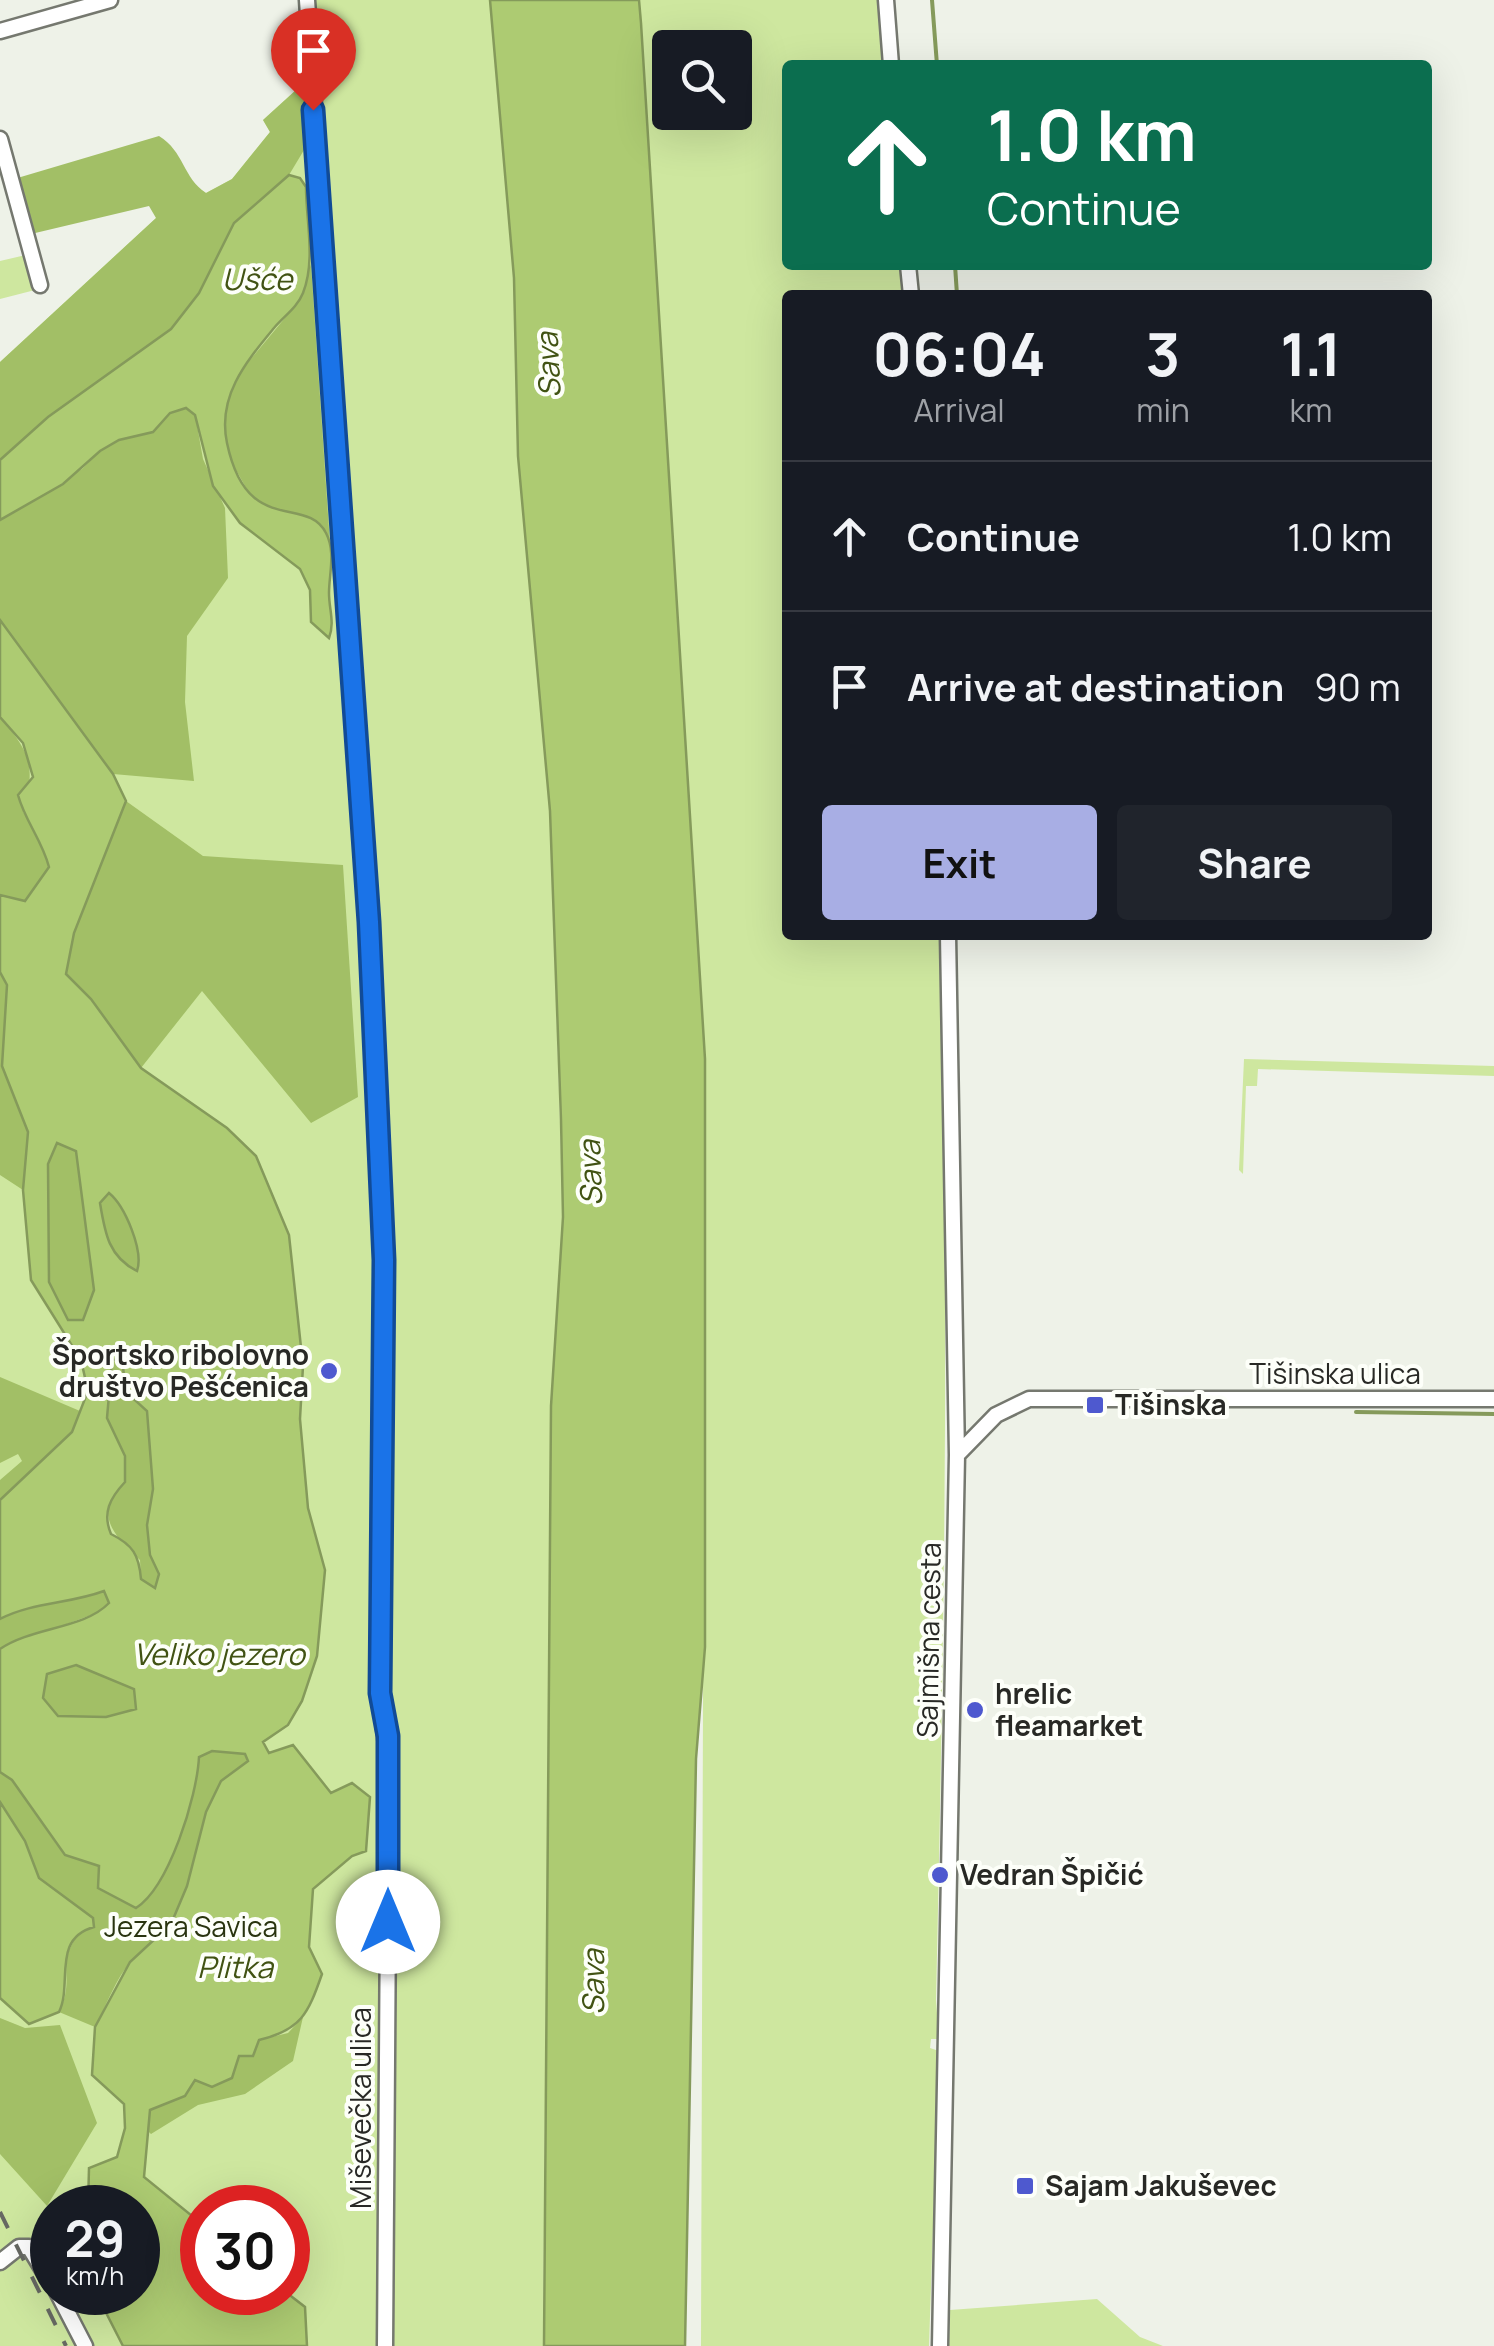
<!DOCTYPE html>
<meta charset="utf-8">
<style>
:root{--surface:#171b24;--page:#20242c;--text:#f1f3f6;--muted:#9ea1a6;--line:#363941;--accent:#a8aee4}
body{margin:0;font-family:Manrope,sans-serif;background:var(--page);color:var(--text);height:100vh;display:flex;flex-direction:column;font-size:38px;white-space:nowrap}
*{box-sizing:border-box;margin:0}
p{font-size:32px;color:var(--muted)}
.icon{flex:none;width:55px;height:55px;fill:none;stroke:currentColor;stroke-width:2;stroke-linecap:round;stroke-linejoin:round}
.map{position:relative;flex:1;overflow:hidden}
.panel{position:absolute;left:782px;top:290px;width:650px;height:650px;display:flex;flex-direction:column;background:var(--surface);border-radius:10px;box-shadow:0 10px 40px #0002}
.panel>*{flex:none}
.guide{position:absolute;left:782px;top:60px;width:650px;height:210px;border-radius:10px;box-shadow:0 10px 40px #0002;background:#0b6e4f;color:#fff;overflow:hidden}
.controls{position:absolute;left:652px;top:30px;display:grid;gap:20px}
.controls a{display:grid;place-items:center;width:100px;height:100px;border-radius:10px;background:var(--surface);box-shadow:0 10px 40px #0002;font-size:50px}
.speed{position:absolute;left:30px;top:2185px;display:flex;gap:20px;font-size:50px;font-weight:700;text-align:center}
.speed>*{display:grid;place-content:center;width:130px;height:130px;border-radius:50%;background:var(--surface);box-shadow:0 10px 40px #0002;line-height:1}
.speed small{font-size:25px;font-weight:400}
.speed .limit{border:15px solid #d22;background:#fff;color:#111}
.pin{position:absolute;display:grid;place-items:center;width:85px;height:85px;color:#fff;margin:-102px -42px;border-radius:50% 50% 50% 0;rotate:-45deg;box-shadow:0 0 10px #0007}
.pin .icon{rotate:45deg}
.me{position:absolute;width:110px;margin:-55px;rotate:0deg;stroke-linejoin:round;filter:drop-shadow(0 0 8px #0008)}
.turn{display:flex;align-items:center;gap:35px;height:210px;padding:0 40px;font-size:45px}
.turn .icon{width:130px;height:130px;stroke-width:2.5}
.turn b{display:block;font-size:70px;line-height:85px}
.eta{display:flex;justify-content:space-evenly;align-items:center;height:170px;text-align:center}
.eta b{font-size:60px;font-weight:700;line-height:70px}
.primary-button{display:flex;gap:20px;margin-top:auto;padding:20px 40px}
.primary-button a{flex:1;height:115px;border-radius:10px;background:var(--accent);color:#111;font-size:40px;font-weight:700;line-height:115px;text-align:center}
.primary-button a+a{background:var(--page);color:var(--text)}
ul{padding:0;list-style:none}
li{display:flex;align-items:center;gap:30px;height:150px;padding:0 40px;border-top:2px solid var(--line)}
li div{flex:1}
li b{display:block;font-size:38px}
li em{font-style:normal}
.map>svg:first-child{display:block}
.green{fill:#cee79f;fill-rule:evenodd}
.forest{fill:#a2bf66}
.water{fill:#adcb72;stroke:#859a5b;stroke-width:2.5;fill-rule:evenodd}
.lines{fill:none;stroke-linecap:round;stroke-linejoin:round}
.stream{stroke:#859a5b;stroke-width:4}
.minor-casing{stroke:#75786f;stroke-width:19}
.minor{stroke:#fff;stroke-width:14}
.rail{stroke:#676963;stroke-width:4;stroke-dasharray:18 18;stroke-linecap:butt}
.route-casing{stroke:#114b97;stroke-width:25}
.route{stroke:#1a73e8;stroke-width:18}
.poi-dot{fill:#4e59cf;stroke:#fdfff9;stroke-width:4}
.labels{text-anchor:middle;stroke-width:8;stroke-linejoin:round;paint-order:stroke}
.poi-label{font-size:28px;font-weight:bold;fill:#282925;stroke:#fdfff9;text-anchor:start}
.street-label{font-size:28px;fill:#282925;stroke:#fdfff9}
.park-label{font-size:28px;fill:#29340f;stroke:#fdfff9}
.water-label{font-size:30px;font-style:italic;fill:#415313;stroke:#fdfff9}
</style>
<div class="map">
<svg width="1494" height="2346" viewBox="0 0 1494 2346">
<rect width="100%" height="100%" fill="#eef2e8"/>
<path class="green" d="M310,0H490L514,278L518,456L550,811L563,1216L551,1406L543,2346H389L395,1763L391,1692L386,1691L390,1269Z
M639,0H878L884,65H788V265H900L903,295H788V935H940C950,1290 944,1645 936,2000L939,2039H931L930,2048L939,2051L929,2346H701L705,1059ZM670,48H735V112H670Z
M307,80C325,474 365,868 380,1262C385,1412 378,1565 374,1715L381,1716L385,1761L380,2346H0V362L193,184L206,193L232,179L270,132L263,120ZM52,2208H138V2292H52ZM202,2208H288V2292H202Z
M30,254L39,289L0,299V261Z
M1244,1059L1494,1066V1076L1258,1069L1257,1086H1246L1243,1174L1239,1170Z
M1097,2299L1140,2337L1163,2346H949L950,2310Z"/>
<path class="forest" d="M307,80L310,140L289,175L234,224L199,293L171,329L48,417L0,460V362L156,218L149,206L31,234L14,179L159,136C184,151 183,178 206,193L232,179L270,132L263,120Z
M311,264L330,544L326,531L253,500L232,463L225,438V406L235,378L299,301Z
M185,408L195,414L203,459L225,508L228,578L187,636L185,702L194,781L113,774L0,620V520L82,469L100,451L118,441L153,432L170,413Z
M0,717C31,753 36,767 23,812L41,836L49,867L25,901L0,895Z
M126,801L203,856L343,865L358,1097L311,1123L202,991L141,1068L91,999L66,974L74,933Z
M0,972L7,985L2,1066L28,1132L23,1190L0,1175Z
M58,1143L76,1151L94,1290L83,1320H68L49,1282L48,1164Z
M110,1193C125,1208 144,1251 137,1271C107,1255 105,1236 100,1203Z
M112,1359H122L126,1392L147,1411L153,1489L147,1525L150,1555L159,1574L156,1589L141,1579L140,1560C93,1517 107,1511 125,1456L107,1417Z
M0,1377L80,1411L72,1432L0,1500V1480L22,1461L18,1454L0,1463Z
M105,1591L109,1603L99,1612L0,1649V1619C33,1602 70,1604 105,1591Z
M75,1665L134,1689L136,1709L106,1717H59L43,1698L47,1673Z
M212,1751L245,1753L249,1760C181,1811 210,1863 171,1923C162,1937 144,1947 132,1960C116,1978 106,2006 95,2027L59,2012C79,1972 47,1963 93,1918L39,1878L25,1841L0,1802V1772L12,1780L57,1845L99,1866L136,1908C169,1887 197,1797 199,1757Z
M303,2017L293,2061L245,2094L198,2105L151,2134L148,2131L149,2110L185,2096L195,2080L259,2040L288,2033Z
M0,2018L25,2028L60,2025L97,2123L47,2206L0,2154Z"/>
<path class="water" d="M490,0H639L641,23L705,1059V1647L696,1759L685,2346H544L551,1406L563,1217L561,1120L550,811L518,456L514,278Z
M289,175L300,178L306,187C306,221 316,260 303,293C297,308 284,316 274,328C246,362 217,396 227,443C247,538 306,494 326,533C336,552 329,574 329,593C329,610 335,622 329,638L311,622L310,590L300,569L240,523L213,486L195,415L186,408L170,413L153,432L119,440L100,451L63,484L0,520V460L48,417L171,329L199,293L234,223Z
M0,620L113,774L126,801L74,933L66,974L91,999L141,1068L227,1128L256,1156L289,1235L303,1366L300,1419L308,1508L325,1570L317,1656L302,1701L288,1725L263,1742L269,1753L293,1745L331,1793L352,1783L370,1797L366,1851L352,1856L313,1889L309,1947L322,1974C308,2014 301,2030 259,2040L253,2056H239L232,2078L212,2087L195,2080L185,2096L150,2110L144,2177L202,2224V2292L287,2293L305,2307L307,2346H123L96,2293L138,2292V2208L88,2207L89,2168L117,2157L125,2128L124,2104L92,2075L95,2027L130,1962L171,1924L187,1886L206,1812L221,1781L248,1761L245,1754L212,1751L199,1757C197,1797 169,1887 136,1908L98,1888L99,1866L65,1855L12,1780L0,1772V1649C32,1627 84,1629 109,1603L104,1591C69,1604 33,1602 0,1619V1500L72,1432L88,1391L81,1360L31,1280L23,1190L28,1132L2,1066L7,985L0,972V895L25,901L49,867C42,840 25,821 18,795L33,777L23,743L0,717ZM57,1143L76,1151L94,1290L83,1320H68L49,1282L48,1164ZM109,1193C125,1206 144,1251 137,1271C109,1257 105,1234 100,1203ZM122,1359L126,1392L147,1411L153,1489L147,1525L150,1555L159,1574L155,1588L141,1579C139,1555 133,1545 111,1534C102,1513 110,1498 125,1482V1456L107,1418L112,1360ZM76,1665L134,1689L136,1709L106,1717L58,1716L43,1698L47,1674Z
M0,1802L25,1841L39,1878L93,1918L94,1927C51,1939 73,1984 59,2012L29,2024L0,1998Z"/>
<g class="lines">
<path class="stream" d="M932,0L937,65
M955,265L957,295
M1356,1412L1494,1414"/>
<defs>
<path id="minor" d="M307,0L369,922L384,1260L380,1693L389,1772L385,2346
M886,0L891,65
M0,31L110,0
M0,139L40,285
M908,265L911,295
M957,1455L996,1415L1029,1399H1494
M0,2262L19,2247H29L52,2285
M57,2292L85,2346
M940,2346L957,1455L948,935"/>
</defs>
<use href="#minor" class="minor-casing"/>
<use href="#minor" class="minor"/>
<path class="rail" d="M0,2212L66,2346"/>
</g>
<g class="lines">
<defs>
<path id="route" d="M313,110L369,922L384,1260L380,1693L388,1736V1922"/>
</defs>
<use href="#route" class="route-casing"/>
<use href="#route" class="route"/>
</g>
<g class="poi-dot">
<circle cx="329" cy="1371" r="10"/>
<rect x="1085" y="1395" width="20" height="20" rx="5"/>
<circle cx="975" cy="1710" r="10"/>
<circle cx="940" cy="1875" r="10"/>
<rect x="1015" y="2176" width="20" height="20" rx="5"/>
</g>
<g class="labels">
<g class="poi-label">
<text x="309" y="1365" text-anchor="end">Športsko ribolovno<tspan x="309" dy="32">društvo Pešćenica</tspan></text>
<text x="1115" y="1415">Tišinska</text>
<text x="995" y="1704">hrelic<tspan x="995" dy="32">fleamarket</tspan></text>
<text x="960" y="1885">Vedran Špičić</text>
<text x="1045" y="2196">Sajam Jakuševec</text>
</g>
<g class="street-label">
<text x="1335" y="1384">Tišinska ulica</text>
<text transform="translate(929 1640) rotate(-89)" y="10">Sajmišna cesta</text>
<text transform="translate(361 2108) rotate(-90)" y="10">Miševečka ulica</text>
</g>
<g class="park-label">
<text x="191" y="1937">Jezera Savica</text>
</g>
<g class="water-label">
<text x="257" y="290">Ušće</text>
<text transform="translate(549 365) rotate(-93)" y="10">Sava</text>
<text transform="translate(591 1173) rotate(-92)" y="10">Sava</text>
<text x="219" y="1665">Veliko jezero</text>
<text x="235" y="1978">Plitka</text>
<text transform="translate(594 1982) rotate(-90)" y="10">Sava</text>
</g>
</g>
</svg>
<div class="controls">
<a><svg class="icon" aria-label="search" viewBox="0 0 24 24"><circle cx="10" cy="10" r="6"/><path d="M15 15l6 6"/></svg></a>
</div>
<div class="speed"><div>29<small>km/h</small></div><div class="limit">30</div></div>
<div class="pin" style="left:313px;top:110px;background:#d93025"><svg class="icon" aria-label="arrive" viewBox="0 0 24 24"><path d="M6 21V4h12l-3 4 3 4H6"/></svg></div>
<svg class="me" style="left:388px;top:1922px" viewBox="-20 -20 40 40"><circle r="19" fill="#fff"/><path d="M0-13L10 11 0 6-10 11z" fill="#1a73e8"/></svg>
<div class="guide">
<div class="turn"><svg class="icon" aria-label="ahead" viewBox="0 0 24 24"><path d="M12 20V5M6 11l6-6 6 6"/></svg><div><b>1.0 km</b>Continue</div></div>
</div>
<section class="panel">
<div class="eta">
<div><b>06:04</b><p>Arrival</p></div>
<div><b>3</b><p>min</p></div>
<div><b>1.1</b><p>km</p></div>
</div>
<ul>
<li><svg class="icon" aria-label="ahead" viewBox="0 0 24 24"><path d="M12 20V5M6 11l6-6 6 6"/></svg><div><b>Continue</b></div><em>1.0 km</em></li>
<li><svg class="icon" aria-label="arrive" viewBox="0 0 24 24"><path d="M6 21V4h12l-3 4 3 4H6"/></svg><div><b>Arrive at destination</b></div><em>90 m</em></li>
</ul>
<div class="primary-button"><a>Exit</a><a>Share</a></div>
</section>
</div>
